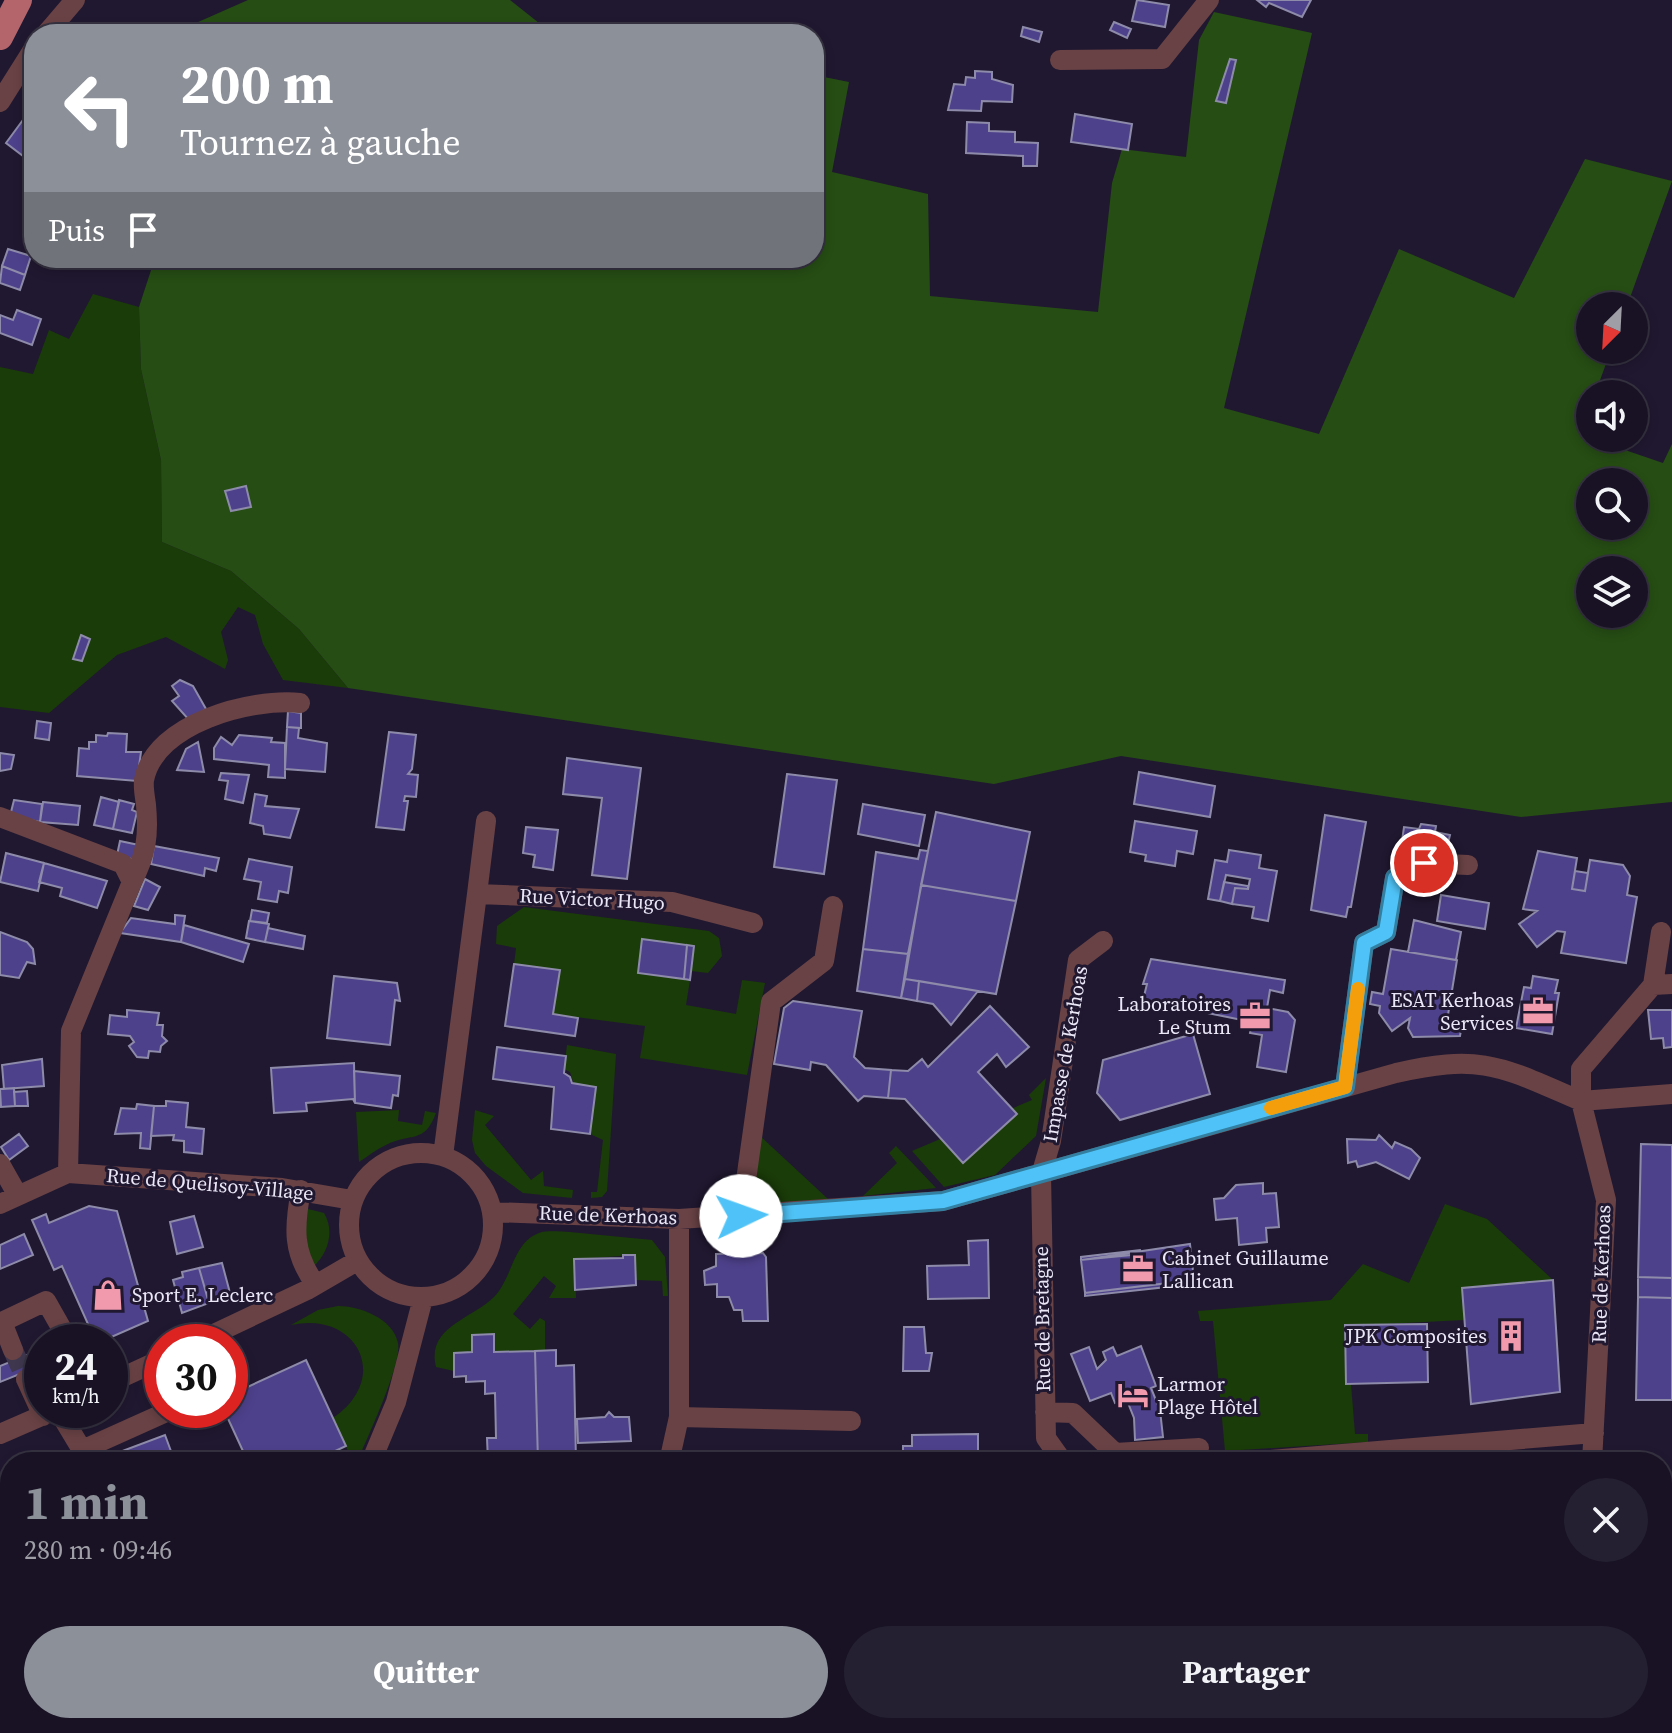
<!DOCTYPE html>
<html lang="fr">
<meta charset="utf-8">
<style>
:root{--surface:#181224;--page:#252031;--text:#f1f3f6;--muted:#9f9ea6;--line:#363241;--accent:#8c9099}
body{margin:0;font-family:"Source Serif 4",serif;background:var(--page);color:var(--text);height:100vh;display:flex;flex-direction:column;font-size:30px;white-space:nowrap}
*{box-sizing:border-box;margin:0}
p{font-size:26px;color:var(--muted)}
.icon{flex:none;width:44px;height:44px;fill:none;stroke:currentColor;stroke-width:2;stroke-linecap:round;stroke-linejoin:round}
.map{position:relative;flex:1;overflow:hidden}
.side{position:absolute;left:0px;top:1452px;width:1672px;height:282px;display:flex;flex-direction:column;background:var(--surface);border-radius:32px 32px 0 0;box-shadow:0 4px 12px #0003,0 0 0 2px var(--line)}
.side>*{flex:none}
.banner{position:absolute;left:24px;top:24px;width:800px;height:244px;border-radius:32px;box-shadow:0 4px 12px #0003,0 0 0 2px var(--line);background:#8c9099;color:#fff;overflow:hidden}
.needle{width:52px;rotate:204deg}
.fabs{position:absolute;left:1576px;top:292px;display:grid;gap:16px}
.fabs a{display:grid;place-items:center;width:72px;height:72px;border-radius:50%;background:var(--surface);box-shadow:0 4px 12px #0003,0 0 0 2px var(--line);font-size:40px}
.speed{position:absolute;left:24px;top:1324px;display:flex;gap:16px;font-size:40px;font-weight:700;text-align:center}
.speed>*{display:grid;place-content:center;width:104px;height:104px;border-radius:50%;background:var(--surface);box-shadow:0 4px 12px #0003,0 0 0 2px var(--line);line-height:1}
.speed small{font-size:20px;font-weight:400}
.speed .limit{border:12px solid #d22;background:#fff;color:#111}
.pin{position:absolute;display:grid;place-items:center;width:68px;height:68px;color:#fff;margin:-34px;border:4px solid #fff;border-radius:50%;box-shadow:0 2px 8px #0007}
.me{position:absolute;width:88px;margin:-44px;rotate:87deg;stroke-linejoin:round;filter:drop-shadow(0 0 6px #0008)}
.turn{display:flex;align-items:center;gap:28px;height:168px;padding:0 24px;font-size:36px}
.turn .icon{width:104px;height:104px;stroke-width:2.5}
.turn b{display:block;font-size:56px;line-height:68px}
.then{display:flex;align-items:center;height:76px;padding:0 24px;background:#0003;gap:16px;font-size:30px}
.round{display:grid;place-items:center;flex:none;width:84px;height:84px;border-radius:42px;background:var(--page)}
.summary{display:flex;align-items:center;justify-content:space-between;height:136px;padding:0 24px}
h1{font-size:48px;font-weight:700;line-height:60px;color:var(--accent)}
.button{display:flex;gap:16px;margin-top:auto;padding:16px 24px}
.button a{flex:1;height:92px;border-radius:48px;background:var(--accent);color:#fff;font-size:32px;font-weight:700;line-height:92px;text-align:center}
.button a+a{background:var(--page);color:var(--text)}
.map>svg:first-child{display:block}
.green{fill:#1a3c08}
.forest{fill:#264d14;fill-rule:evenodd}
.building{fill:#4e418c;stroke:#8d8ba9;stroke-width:2}
.lines{fill:none;stroke-linecap:round;stroke-linejoin:round}
.minor-tunnel{stroke:#3e374e;stroke-width:20;stroke-dasharray:20 10;stroke-linecap:butt}
.minor{stroke:#694245;stroke-width:20}
.major{stroke:#b3656b;stroke-width:26}
.route-casing{stroke:#337fa1;stroke-width:20}
.route{stroke:#4fc3f7;stroke-width:14}
.slow{stroke:#f59e0b;stroke-width:14}
.labels{text-anchor:middle;stroke-width:6;stroke-linejoin:round;paint-order:stroke}
.street-label{font-size:20px;fill:#ebe7f7;stroke:#201830}
.poi-label{font-size:20px;fill:#ebe7f7;stroke:#201830;text-anchor:end}
</style>
<div class="map">
<svg width="1672" height="1733" viewBox="0 0 1672 1733">
<rect width="100%" height="100%" fill="#201830"/>
<path class="green" d="M93,294L139,307L141,369L161,460L162,542L231,571L299,629L348,688L283,680L263,644L255,615L238,607L221,632L228,660L225,669L166,637L117,655L49,713L0,707V367L33,374L49,330L69,339Z
M524,907L709,931L719,938L722,956L708,973L691,971L694,946L642,940L638,973L690,980L686,1005L736,1014L742,980L765,983L747,1075L640,1058L645,1026L553,1014L559,970L514,964L516,948L496,944L497,926Z
M567,1045L616,1054L607,1191L602,1197L591,1198V1192H597L603,1140L590,1134L596,1087L574,1084L570,1072L564,1069Z
M1046,1078L1036,1136L995,1175L944,1187L912,1151L1032,1100L1029,1095Z
M399,1110L398,1121L422,1125L425,1111L436,1113C424,1145 411,1132 386,1145C377,1149 368,1156 359,1162L356,1112Z
M475,1110L494,1116L485,1125L531,1180L543,1171L544,1186L573,1190L572,1198L523,1193L486,1166L475,1153L472,1140Z
M758,1134L828,1199L749,1204Z
M896,1146L936,1188L863,1196L897,1163L889,1153Z
M1445,1204L1487,1219L1553,1280L1462,1288L1464,1320L1345,1326L1347,1384H1351L1355,1434H1368V1442L1225,1451L1213,1321H1200L1198,1311L1331,1300L1363,1264L1409,1283Z
M308,1209L324,1213C335,1231 328,1254 313,1267L306,1258L304,1218Z
M570,1232L652,1240L665,1257L668,1296H663L662,1281L636,1280L635,1255L575,1259L576,1298H549L556,1286L544,1276L513,1314L530,1329L540,1318L545,1321V1350L494,1352V1334L472,1335V1352L454,1353V1371L436,1367C426,1327 472,1319 494,1297C512,1279 513,1242 539,1233C548,1230 561,1232 570,1232Z
M338,1306C359,1306 393,1318 398,1343C402,1364 367,1439 357,1462H353L333,1418C392,1378 357,1310 291,1325L318,1310Z"/>
<path class="forest" d="M248,0H510L539,23L599,34H171Z
M1214,12L1312,33L1224,408L1319,434L1399,249L1514,298L1585,159L1672,181L1627,306H1590V350H1611L1595,394H1590V408L1582,431L1590,438L1663,463L1672,444V802L1521,817L1121,756L994,784L348,688L299,629L231,571L162,542L161,460L141,369L139,307L155,258H814V75L849,82L832,172L928,194L930,296L1098,312L1112,183L1122,149L1186,157L1199,40ZM1590,482H1634V526H1590ZM1590,570H1634V614H1590Z"/>
<path class="building" d="M1137,0L1169,5L1165,27L1132,21Z
M1257,0H1311L1302,17L1269,3L1266,7Z
M1114,22L1131,29L1127,38L1110,30Z
M1023,27L1042,32L1039,42L1021,36Z
M1230,59L1236,60L1226,103L1216,101Z
M975,71L992,72V79L1013,85L1012,102L982,101L981,111L948,110L954,84L965,85L966,77L975,78Z
M34,105V158L31,162L6,143Z
M1075,114L1132,124L1128,150L1071,142Z
M967,122L989,123V131L1015,132V142L1038,143L1037,166H1023V156L966,153Z
M8,249L31,256L25,275L2,266Z
M2,266L25,275L20,290L0,283Z
M17,310L41,319L32,345L0,333V315L13,320Z
M246,486L251,507L231,511L225,491Z
M81,635L90,639L82,661L73,659Z
M180,680L193,686L206,709L189,720L172,701L179,696L172,686Z
M288,711L301,713V728L287,727Z
M37,721L51,723L49,740L35,738Z
M287,727L299,728L298,738L327,743L325,772L285,769Z
M389,732L416,735L412,769L408,774L418,775L416,797L405,796L404,801H408L404,830L376,827Z
M108,733L127,734L126,752H141L137,781L77,776L79,748L89,749V742H96V735L107,736Z
M239,735L272,738L271,742L285,743V778L268,777L269,765L214,759V748L221,737L232,745Z
M198,742L204,772L177,770L186,749Z
M0,753L14,755L11,769L0,771Z
M567,758L641,768L627,879L592,875L602,798L563,794Z
M1139,772L1215,786L1210,817L1134,804Z
M221,773L249,775L243,803L225,799L228,781L219,780Z
M787,774L837,780L824,874L774,867Z
M255,794L267,796L265,806L299,809L290,838L264,834L263,826L250,823Z
M101,797L119,802L113,829L94,825Z
M14,800L42,804L40,822L10,816Z
M119,800L134,804L132,810L137,812L132,833L113,829Z
M43,802L80,806L78,825L40,822Z
M863,804L925,815L919,846L858,834Z
M936,812L1030,832L1016,901L921,885Z
M1325,815L1366,822L1351,907H1348L1346,917L1311,910Z
M1135,821L1197,831L1193,854L1177,851L1175,866L1145,861L1146,855L1130,852Z
M1421,824L1436,826L1435,832L1450,835L1445,856H1419L1416,851L1401,848L1404,827L1419,829Z
M526,827L558,830L553,870L533,867L535,855L523,853Z
M120,841L139,845L135,860L117,855Z
M154,846L219,858L216,871L205,868L204,876L151,864Z
M920,850L928,851L908,954L863,949L876,852L918,859Z
M1229,850L1261,855L1259,868L1277,871L1268,921L1252,918L1254,907L1232,904L1235,888L1248,889L1250,879L1226,875L1220,901L1208,899L1215,860L1227,862Z
M1538,851L1577,858L1572,889L1585,891L1590,860L1623,865L1630,876L1627,895L1637,897L1626,963L1561,953L1565,932L1557,931L1537,947L1519,924L1537,911L1523,909Z
M6,853L44,863L38,891L0,882Z
M249,859L292,867L288,893L279,891L277,902L258,899L261,882L244,879Z
M44,863L107,881L97,908L60,896L62,888L39,882Z
M1575,871L1588,873L1585,891L1572,889Z
M145,879L160,887L148,910L134,906Z
M1224,882L1248,886V889L1235,888L1232,904L1220,901Z
M921,885L1016,901L996,994L905,979Z
M1441,895L1489,903L1485,929L1437,921Z
M252,910L269,913L267,923L250,921Z
M175,915L185,916L181,942L120,933L131,918L175,924Z
M1414,920L1461,932L1456,960L1408,952Z
M249,921L269,924L265,942L246,938Z
M184,925L249,944L243,962L181,942Z
M268,928L305,936L303,949L265,942Z
M0,932L27,942L33,949L35,964L27,962L19,978L0,975Z
M642,939L687,945L684,979L638,973Z
M687,945L694,946L690,980L684,979Z
M863,949L908,954L901,998L857,991Z
M1391,949L1457,960L1447,1021L1462,1024L1460,1036L1413,1037L1408,1028L1410,1018L1392,1031L1379,1013L1380,1006L1370,1004L1372,992L1383,994Z
M1151,959L1285,980L1283,993L1270,990L1267,1008L1288,1012L1295,1020L1286,1072L1257,1067L1262,1035L1250,1033L1252,1022L1143,1000L1147,984H1143Z
M514,964L560,970L553,1014L578,1018L575,1036L505,1026Z
M334,976L397,983L400,1001L395,1000L390,1045L327,1038Z
M1533,976L1558,980L1555,993H1559L1552,1034L1516,1028L1524,987L1531,988Z
M905,979L919,981L917,1001L901,998Z
M919,981L978,991L951,1025L933,1004L917,1001Z
M793,1001L862,1011L854,1057L865,1068L891,1070L888,1098L864,1096L858,1101L826,1065L811,1062L810,1070L774,1064L784,1008Z
M990,1006L1029,1047L1006,1067L997,1054L978,1072L1017,1114L963,1163L905,1099L888,1098L891,1070L908,1071L922,1059L928,1067Z
M127,1010L159,1013L157,1025H163L162,1036L167,1041L161,1046L160,1052L149,1051L148,1058L137,1057L129,1046L134,1042L130,1036L108,1034L110,1015L127,1017Z
M1648,1010H1672V1047L1664,1048L1663,1038L1651,1039Z
M1193,1034L1210,1094L1120,1120L1097,1093L1103,1060Z
M497,1047L566,1056L564,1073L570,1077L572,1083L596,1087L590,1134L551,1129L554,1087L493,1079Z
M42,1059L44,1086L4,1089L2,1065Z
M354,1063L355,1103L353,1099L306,1103L307,1111L274,1113L271,1068Z
M354,1071L400,1076L398,1096L393,1095L391,1108L355,1103Z
M14,1088L15,1106L1,1107L0,1089Z
M27,1091L28,1106H15L14,1092Z
M166,1101L188,1103L186,1127L204,1129L202,1154L184,1152V1141L173,1140L174,1135L151,1136L154,1106H166Z
M137,1104L154,1106L150,1149L140,1148L141,1133L115,1134L121,1108L136,1109Z
M19,1134L28,1146L9,1160L1,1147Z
M1379,1135L1392,1148L1395,1142L1411,1149L1420,1158L1409,1179L1376,1162L1358,1167L1356,1161L1348,1163L1347,1139L1376,1140Z
M1641,1144L1672,1145V1278L1638,1277Z
M1263,1183V1194L1276,1193L1279,1227L1266,1228L1267,1242L1239,1245L1237,1218L1216,1220L1214,1199L1224,1198L1236,1185Z
M89,1206L117,1211L148,1321L100,1342H96L62,1266L54,1270L32,1220L46,1214L49,1223Z
M194,1216L203,1247L177,1254L170,1222Z
M24,1234L33,1255L0,1269V1245Z
M988,1240L989,1298L928,1299L927,1266L969,1265L968,1241Z
M1190,1244L1194,1280L1085,1293L1081,1260Z
M1140,1250L1141,1254L1081,1260V1257Z
M763,1253L766,1257L768,1321H743L742,1310H734L729,1297H717V1284L705,1285L704,1271L716,1266V1254Z
M623,1255H635L636,1285L575,1290L574,1259L623,1258Z
M222,1263L230,1293L209,1303L199,1268Z
M199,1268L209,1303L182,1313L173,1280L183,1277L182,1272Z
M1638,1277L1672,1278V1298L1638,1297Z
M1194,1280V1284L1085,1296V1293Z
M1553,1280L1560,1392L1471,1404L1462,1288Z
M1638,1297L1672,1298V1400H1636Z
M1427,1324L1428,1382L1346,1384L1345,1325Z
M904,1327H924L926,1353H932L929,1371H903Z
M90,1329L96,1342H59Z
M494,1334V1352L535,1351L538,1462H488L487,1438H496L495,1393L485,1394V1381L466,1382V1376L454,1377V1353L472,1352V1335Z
M1141,1346L1156,1386L1151,1388L1160,1410L1163,1437L1135,1440L1134,1418L1126,1398L1115,1403L1111,1393L1090,1401L1071,1354L1089,1347L1097,1369L1106,1360L1103,1352L1113,1347L1117,1356Z
M42,1349V1365L0,1382V1366Z
M556,1350V1366L574,1365L576,1462H538L535,1351Z
M306,1360L346,1446L312,1462H248L224,1410H230V1395Z
M609,1412L614,1417H629L631,1441L578,1443L577,1419L605,1417Z
M978,1434V1455L973,1454V1462H903V1446H912V1435Z
M165,1435L175,1462H103L101,1459Z
M10,1486V1554L0,1532V1491Z
M235,1724H268L262,1733H236L231,1729Z
M420,1724H447L449,1733H421Z
M457,1724H486L488,1733H458Z
M508,1724H540L541,1733H509Z
M613,1724L608,1733H581L579,1725Z
M1254,1724H1282V1727H1272V1732H1254Z
M1304,1724H1342V1728L1304,1733Z
M877,1727H906V1733H877Z"/>
<g class="lines">
<path class="minor-tunnel" d="M13,1350L26,1379"/>
<path class="minor" d="M46,34L75,0
M1060,60L1162,59L1209,0
M0,102L34,48
M0,817L123,864L132,882L71,1031L68,1173
M132,882C146,855 149,836 146,805C145,797 143,788 144,780C155,723 251,698 300,703
M477,894L486,821
M1672,984L1653,985L1581,1069V1101L1672,1094
M1653,985L1661,932
M1345,1087L1364,943L1386,932L1395,878L1424,863L1468,865
M349 1225a72 72 0 1 1 144 0a72 72 0 1 1-144 0Z
M443,1156L477,894L672,902L753,923
M0,1164L17,1194
M301,1190C294,1227 292,1253 316,1285
M0,1204L68,1173L282,1188L352,1200
M492,1212L679,1219L943,1201L1396,1073C1483,1053 1502,1067 1581,1101L1606,1200L1592,1462
M741,1216L771,1002L824,961L833,906
M679,1219V1417L851,1421
M197,1342L307,1290L357,1261
M13,1350L2,1322L46,1301L63,1331
M26,1379L43,1416
M110,1383L162,1359
M58,1410L82,1450L171,1410
M1045,1412L1073,1413L1115,1453L1199,1448
M0,1434L55,1410
M371,1462L396,1402L423,1298
M669,1462L679,1417
M1063,1462L1046,1438L1041,1175L1051,1141L1078,960L1103,941
M1245,1462L1594,1433
M181,1733L188,1724
M955,1733L987,1725L1081,1733
M1439,1733L1471,1724
M1577,1733L1578,1724"/>
<path class="major" d="M0,37L19,0"/>
</g>
<g class="lines">
<defs>
<path id="route" d="M741,1216L943,1201L1345,1087L1364,943L1386,932L1395,878L1424,863"/>
</defs>
<use href="#route" class="route-casing"/>
<use href="#route" class="route"/>
<path class="slow" d="M1271,1108L1345,1087L1358,989"/>
</g>
<defs>
<symbol id="office-bare" viewBox="-9 -9 18 18"><path d="M-6-3h4V-5.5h4V-3h4V5H-6ZM-1-4.5V-3h2v-1.5ZM-6 0V1H6V0Z" fill="#f29aad" stroke="#201830" stroke-width="2.5" paint-order="stroke"/></symbol>
<symbol id="shop-bare" viewBox="-9 -9 18 18"><path d="M-5-2.5h2.3a2.7 3.5 0 0 1 5.4 0H5L5.5 6h-11ZM-1.5-2.5h3a1.5 2.3 0 0 0-3 0Z" fill="#f29aad" stroke="#201830" stroke-width="2.5" paint-order="stroke"/></symbol>
<symbol id="building-bare" viewBox="-9 -9 18 18"><path d="M-4-6H4V6H1V3H-1V6H-4ZM-2.5-4.3h1.7v1.8h-1.7ZM.8-4.3h1.7v1.8H.8ZM-2.5-1h1.7V.8h-1.7ZM.8-1h1.7V.8H.8Z" fill="#f29aad" stroke="#201830" stroke-width="2.5" paint-order="stroke"/></symbol>
<symbol id="hotel-bare" viewBox="-9 -9 18 18"><path d="M-6-4.5h1.5V1H6V5H4.5V3h-9V5H-6ZM-4 0a1.8 1.8 0 1 1 3.6 0ZM.5 0V-2.5h3Q6-2.5 6 0Z" fill="#f29aad" stroke="#201830" stroke-width="2.5" paint-order="stroke"/></symbol>
</defs>
<g fill-rule="evenodd">
<use href="#office-bare" x="1516" y="989" width="44" height="44"/>
<use href="#office-bare" x="1233" y="994" width="44" height="44"/>
<use href="#office-bare" x="1116" y="1247" width="44" height="44"/>
<use href="#shop-bare" x="86" y="1273" width="44" height="44"/>
<use href="#building-bare" x="1489" y="1314" width="44" height="44"/>
<use href="#hotel-bare" x="1111" y="1373" width="44" height="44"/>
</g>
<g class="labels">
<g class="street-label">
<text transform="translate(592 899) rotate(3)" y="7">Rue Victor Hugo</text>
<text transform="translate(1065 1054) rotate(-80)" y="7">Impasse de Kerhoas</text>
<text transform="translate(210 1184) rotate(5)" y="7">Rue de Quelisoy-Village</text>
<text transform="translate(608 1215) rotate(2)" y="7">Rue de Kerhoas</text>
<text transform="translate(1601 1274) rotate(-88)" y="7">Rue de Kerhoas</text>
<text transform="translate(1042 1319) rotate(-91)" y="7">Rue de Bretagne</text>
</g>
<g class="poi-label">
<text x="1514" y="1007">ESAT Kerhoas<tspan x="1514" dy="23">Services</tspan></text>
<text x="1231" y="1011">Laboratoires<tspan x="1231" dy="23">Le Stum</tspan></text>
<text x="1162" y="1265" text-anchor="start">Cabinet Guillaume<tspan x="1162" dy="23">Lallican</tspan></text>
<text x="132" y="1302" text-anchor="start">Sport E. Leclerc</text>
<text x="1487" y="1343">JPK Composites</text>
<text x="1157" y="1391" text-anchor="start">Larmor<tspan x="1157" dy="23">Plage Hôtel</tspan></text>
</g>
</g>
</svg>
<div class="fabs">
<a><svg class="needle" viewBox="-14 -14 28 28"><path d="M0-13l5 13h-10z" fill="#e53935"/><path d="M0 13l5-13h-10z" fill="#9f9ea6"/></svg></a>
<a><svg class="icon" aria-label="sound" viewBox="0 0 24 24"><path d="M4 9h4l5-4v14l-5-4H4zM17 9q2 3 0 6"/></svg></a>
<a><svg class="icon" aria-label="search" viewBox="0 0 24 24"><circle cx="10" cy="10" r="6"/><path d="M15 15l6 6"/></svg></a>
<a><svg class="icon" aria-label="layers" viewBox="0 0 24 24"><path d="M12 4l9 5-9 5-9-5zM3 14l9 5 9-5"/></svg></a>
</div>
<div class="speed"><div>24<small>km/h</small></div><div class="limit">30</div></div>
<div class="pin" style="left:1424px;top:863px;background:#d93025"><svg class="icon" aria-label="arrive" viewBox="0 0 24 24"><path d="M6 21V4h12l-3 4 3 4H6"/></svg></div>
<svg class="me" style="left:741px;top:1216px" viewBox="-20 -20 40 40"><circle r="19" fill="#fff"/><path d="M0-13L10 11 0 6-10 11z" fill="#4fc3f7"/></svg>
<div class="banner">
<div class="turn"><svg class="icon" aria-label="left" viewBox="0 0 24 24"><path d="M17 20v-9H6M10 6l-5 5 5 5"/></svg><div><b>200 m</b>Tournez à gauche</div></div>
<div class="then">Puis<svg class="icon" aria-label="arrive" viewBox="0 0 24 24"><path d="M6 21V4h12l-3 4 3 4H6"/></svg></div>
</div>
<section class="side">
<div class="summary"><div><h1>1 min</h1><p>280 m · 09:46</p></div><a class="round"><svg class="icon" aria-label="close" viewBox="0 0 24 24"><path d="M6 6l12 12M18 6L6 18"/></svg></a></div>
<div class="button"><a>Quitter</a><a>Partager</a></div>
</section>
</div>
